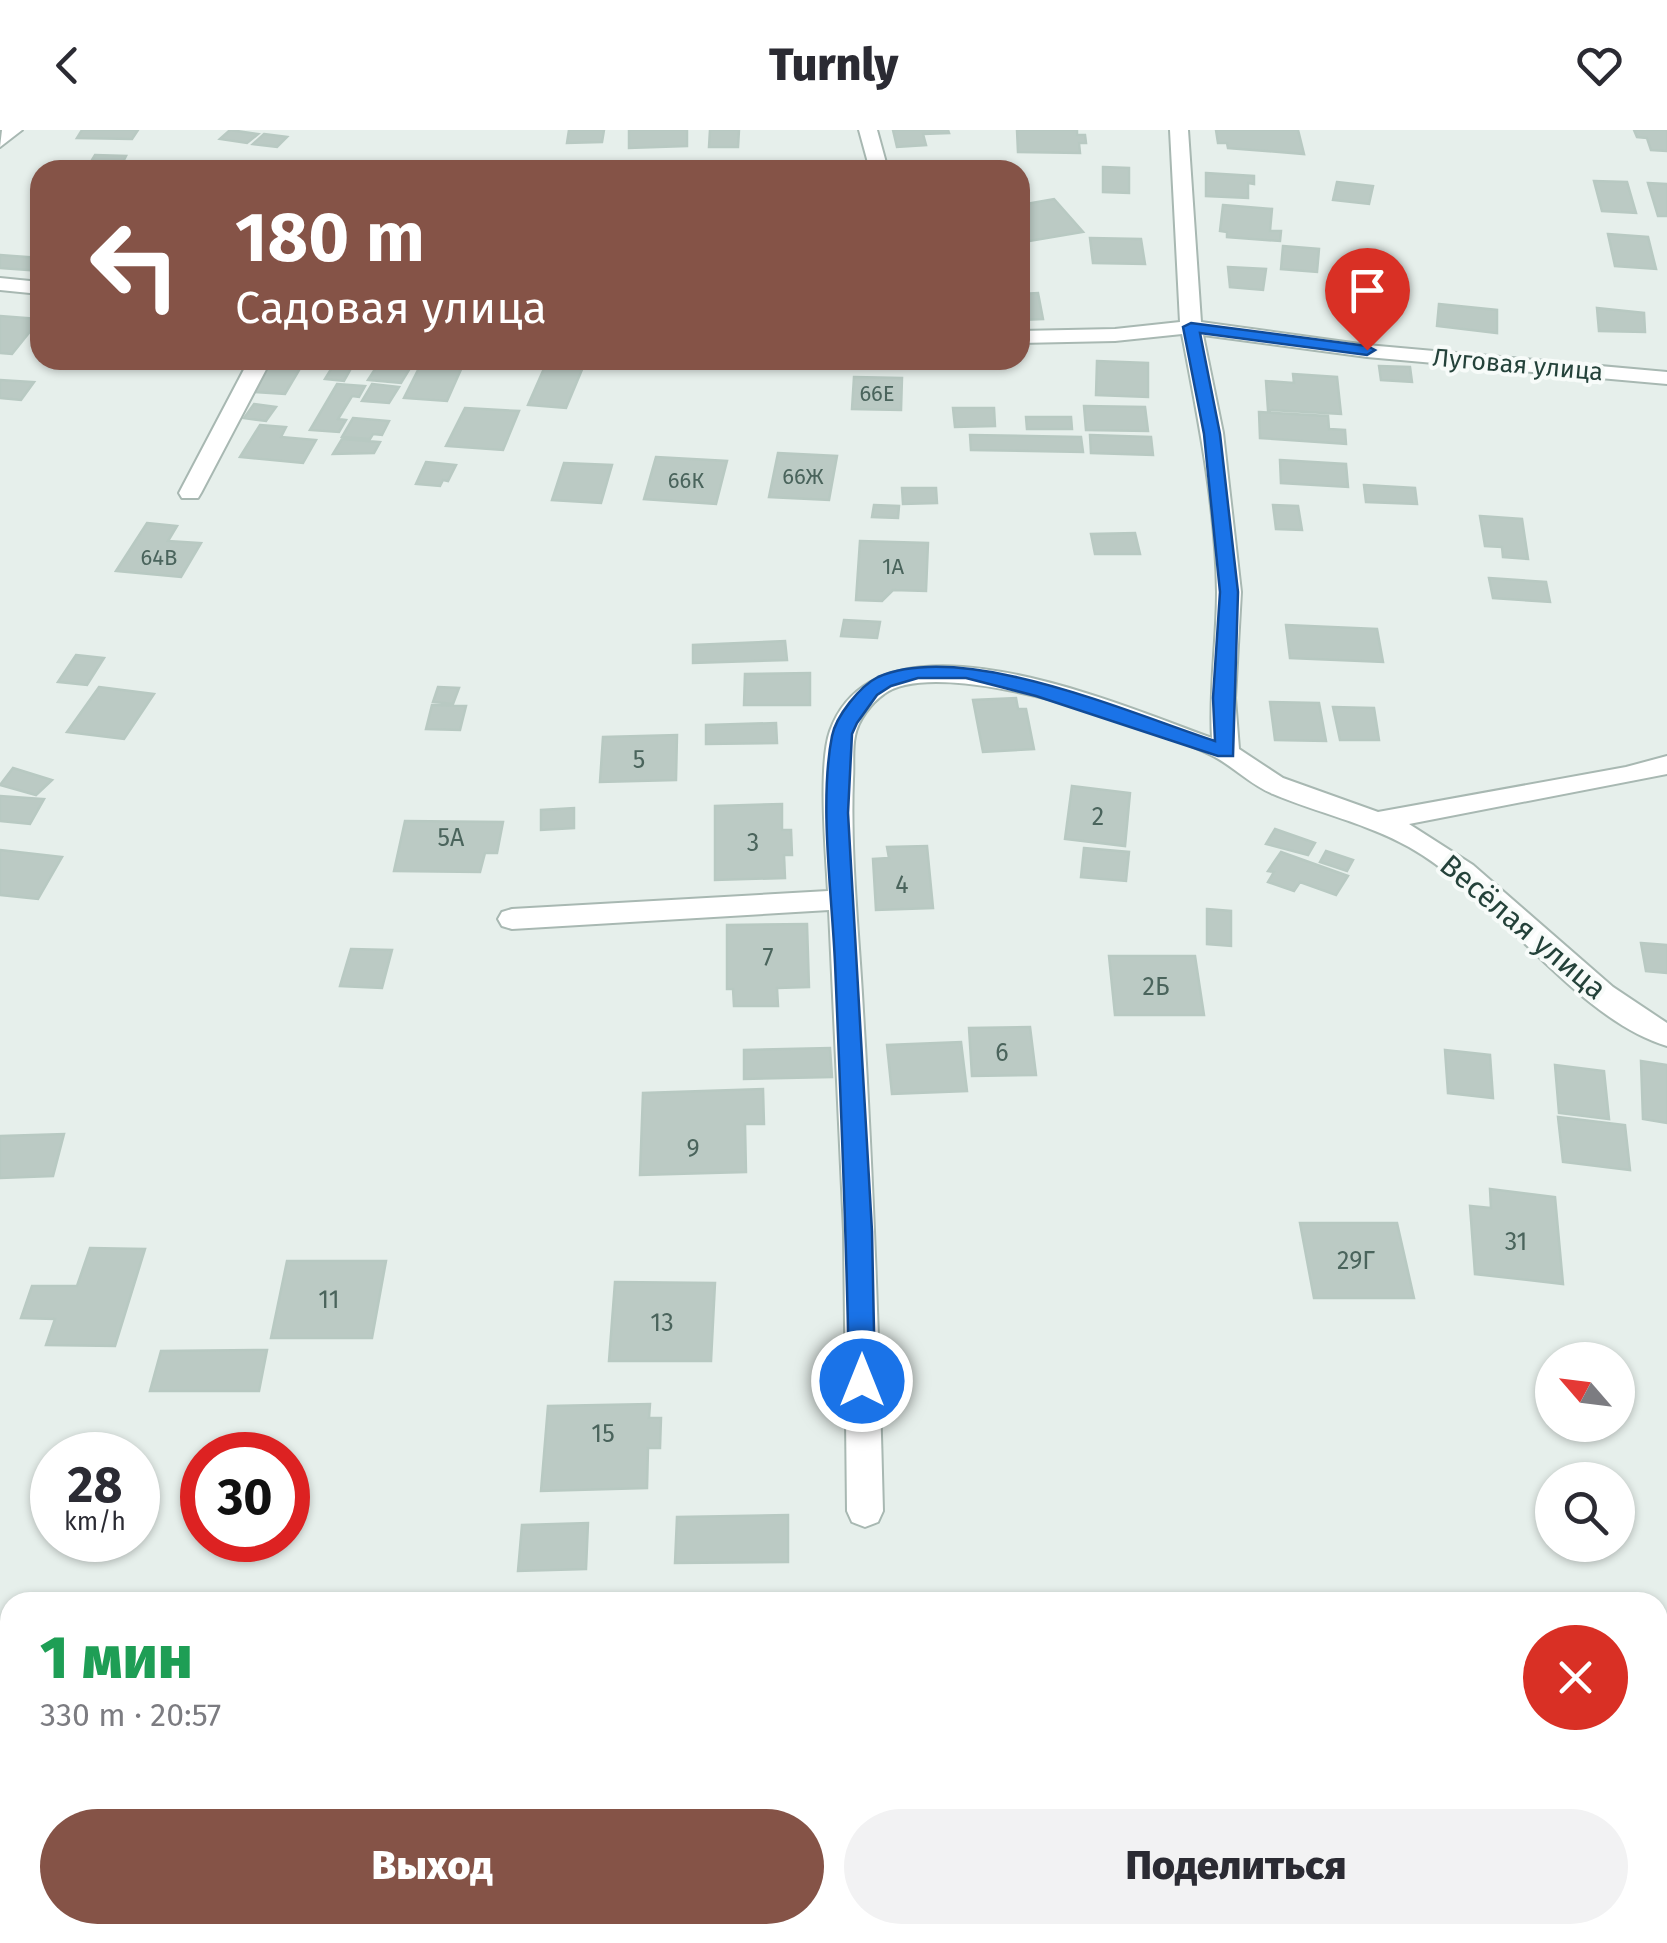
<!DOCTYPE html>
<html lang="ru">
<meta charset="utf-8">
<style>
:root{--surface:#fff;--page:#f2f2f3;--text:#2b2b33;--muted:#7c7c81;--accent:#855347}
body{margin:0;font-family:"Fira Sans",sans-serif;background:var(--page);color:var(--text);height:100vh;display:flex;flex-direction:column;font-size:38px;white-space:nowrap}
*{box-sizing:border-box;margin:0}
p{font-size:32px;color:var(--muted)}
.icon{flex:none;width:55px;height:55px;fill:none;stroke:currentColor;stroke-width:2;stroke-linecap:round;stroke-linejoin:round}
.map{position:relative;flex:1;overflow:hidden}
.details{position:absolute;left:0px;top:1462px;width:1668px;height:352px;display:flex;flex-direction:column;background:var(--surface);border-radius:30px 30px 0 0;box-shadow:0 2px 8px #0004}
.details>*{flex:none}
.hud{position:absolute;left:30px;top:30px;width:1000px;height:210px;border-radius:30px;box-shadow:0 2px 8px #0004;background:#855347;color:#fff;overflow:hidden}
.needle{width:65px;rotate:298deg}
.controls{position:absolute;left:1535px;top:1212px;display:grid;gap:20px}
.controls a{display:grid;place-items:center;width:100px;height:100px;border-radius:50%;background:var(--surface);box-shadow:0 2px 8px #0004;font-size:50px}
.speed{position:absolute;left:30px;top:1302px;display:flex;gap:20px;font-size:50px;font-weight:700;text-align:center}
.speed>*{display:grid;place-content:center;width:130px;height:130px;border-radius:50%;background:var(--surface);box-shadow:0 2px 8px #0004;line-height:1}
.speed small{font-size:25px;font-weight:400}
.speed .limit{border:15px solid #d22;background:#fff;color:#111}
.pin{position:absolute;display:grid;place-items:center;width:85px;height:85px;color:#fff;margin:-102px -42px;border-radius:50% 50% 50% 0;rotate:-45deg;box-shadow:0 0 10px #0007}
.pin .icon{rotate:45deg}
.me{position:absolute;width:110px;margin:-55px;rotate:0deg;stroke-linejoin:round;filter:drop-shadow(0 0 8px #0008)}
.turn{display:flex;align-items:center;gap:35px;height:210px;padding:0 40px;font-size:45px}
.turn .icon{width:130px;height:130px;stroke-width:2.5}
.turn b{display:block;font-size:70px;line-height:85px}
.round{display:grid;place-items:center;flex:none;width:105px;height:105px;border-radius:52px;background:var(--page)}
.overview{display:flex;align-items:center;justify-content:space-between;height:170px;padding:0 40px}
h1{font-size:60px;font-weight:800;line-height:75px;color:#1e9e55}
.action{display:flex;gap:20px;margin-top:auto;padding:20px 40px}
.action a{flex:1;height:115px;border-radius:60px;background:var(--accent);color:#fff;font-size:40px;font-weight:800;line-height:115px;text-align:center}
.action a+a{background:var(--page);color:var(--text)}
header{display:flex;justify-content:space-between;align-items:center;height:130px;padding:0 40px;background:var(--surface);font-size:45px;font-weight:800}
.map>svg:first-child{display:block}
.building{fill:#bbcac4;stroke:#b8c9c2;stroke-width:2.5}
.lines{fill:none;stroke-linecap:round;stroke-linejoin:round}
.minor-casing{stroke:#a8b8b2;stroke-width:4}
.minor{fill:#fff;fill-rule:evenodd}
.route{fill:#1a73e8;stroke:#114b97;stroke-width:2.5}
.labels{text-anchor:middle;stroke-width:8;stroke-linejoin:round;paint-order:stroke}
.far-number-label{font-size:22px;fill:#4a645c}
.far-street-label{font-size:25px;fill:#24423a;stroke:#f7fbf9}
.number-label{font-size:25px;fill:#4a645c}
.street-label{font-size:30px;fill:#24423a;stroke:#f7fbf9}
</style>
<header><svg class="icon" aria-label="back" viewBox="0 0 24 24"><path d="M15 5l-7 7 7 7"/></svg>Turnly<svg class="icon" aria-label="heart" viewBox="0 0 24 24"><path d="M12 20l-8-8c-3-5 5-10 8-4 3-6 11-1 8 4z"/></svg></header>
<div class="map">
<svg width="1667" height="1813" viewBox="0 0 1667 1813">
<rect width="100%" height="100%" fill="#e6efeb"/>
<path class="building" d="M82,0H138L132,9L77,8Z
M230,0L258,4L247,13L220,9Z
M569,0H604L602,12L567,13Z
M629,0H687V16L629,18Z
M710,0H739L738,17H709Z
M893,0H948L949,3L923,4L926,15L897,17Z
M1017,0H1077V5H1085L1086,13H1079L1080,23L1018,22Z
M1216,0H1298L1304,24L1228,18L1227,13H1218Z
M1634,0H1667V21L1651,20L1647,8L1637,7Z
M264,4L287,7L277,17L253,14Z
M95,25L126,26L120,38H140L86,40Z
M1103,37L1129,38V63L1103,62Z
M1206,43L1254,46V54L1248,53V68L1206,66Z
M1594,51L1627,52L1636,83L1602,81Z
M1337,52L1373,56L1369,74L1333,70Z
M1648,53L1667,54V86H1658Z
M1054,69L1083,102L1023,112L1020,75Z
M1223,75L1272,79L1270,101H1281L1280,111L1227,107V102L1220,101Z
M1608,104L1648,107L1656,139L1615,136Z
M1090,108L1141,109L1145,134L1093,133Z
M1283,116L1319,119L1317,142L1281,139Z
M0,125L40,128V141L0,138Z
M1228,137L1266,139L1263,160L1230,157Z
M1382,146L1407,149L1405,162L1380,159Z
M1038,163L1043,189L1020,190V164Z
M1439,174L1497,180V203L1437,196Z
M1597,178L1644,183L1645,202L1599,201Z
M0,186L40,189L12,224L0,223Z
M272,230H305L285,264L253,262Z
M381,230H415L401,253L368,250Z
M336,231L354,233L344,251L325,249Z
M1097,231L1148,233V267L1096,265Z
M421,234L462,237L447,271L404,268Z
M546,234L583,237L566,278L528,275Z
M1379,236L1410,237L1412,252L1381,250Z
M1293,244L1337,247L1341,284L1268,280L1266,251L1294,253Z
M854,247L902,248L901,280L852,279Z
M0,250L34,252L21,270L0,268Z
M337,254L365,256L359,267L352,266L338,289L346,290L339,302L310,300Z
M372,254L399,257L389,273L362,271Z
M254,274L276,277L266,291L244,288Z
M1084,276L1145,277L1148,301L1086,300Z
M465,278L519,281L503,320L446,316Z
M953,278H994L995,296L955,297Z
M1259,282L1328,286L1329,299L1345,300L1346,314L1260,308Z
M1026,287H1071L1072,299H1027Z
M353,288L389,291L382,305L373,304L370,309L342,307Z
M260,295L286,297L281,307L316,310L303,333L240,327Z
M970,305L1081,307L1083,322L971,320Z
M1090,305L1151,307L1153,325L1091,323Z
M342,309L380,312L374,323L333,324Z
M778,323L837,326L829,370L769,367Z
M656,327L727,331L716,374L644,369Z
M1280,330L1346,334L1348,357L1281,353Z
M426,332L456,335L448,351L443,350L440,356L416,354Z
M564,333L612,335L601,373L552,370Z
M1364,355L1415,358L1417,374L1366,372Z
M902,358H936L937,373L903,374Z
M874,375L899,376L898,388L872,387Z
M1273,375L1298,376L1302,400L1276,399Z
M1480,386L1522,389L1528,429L1503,427L1502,417L1485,416Z
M147,393L177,396L168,411L201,413L181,447L116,441Z
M1135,403L1140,424H1095L1091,404Z
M860,411L928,413L926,461L893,460L882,471L856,470Z
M1489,448L1546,452L1550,472L1493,468Z
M844,490L880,492L877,508L841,506Z
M1286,495L1377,499L1383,532L1290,528Z
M785,511L787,530L693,533V515Z
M76,525L104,528L87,555L58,552Z
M810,543V575H744L745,544Z
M99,557L154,564L124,609L67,602Z
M438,557L459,558L453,574L433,572Z
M1016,568L1018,579H1026L1034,619L983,622L973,570Z
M1270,572L1319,573L1326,611L1275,610Z
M432,575L466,576L460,600L426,599Z
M1333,577L1374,578L1379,610H1340Z
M776,593L777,613L706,614V595Z
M677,605L676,650L600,652L603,607Z
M13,638L52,650L36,665L0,655Z
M1072,656L1130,663L1125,716L1065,709Z
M0,666L44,669L30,694L0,691Z
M782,674V700H791L792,725H784L785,748L715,750V676Z
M574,678V698L541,700V680Z
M405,691L503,692L497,723H485L480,742L394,741Z
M1275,699L1315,713L1308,725L1266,714Z
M927,716L933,778L876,780L873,729L889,728L887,717Z
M1084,718L1129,722L1126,751L1081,747Z
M0,720L62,727L38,769L0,765Z
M1326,721L1353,730L1347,741L1320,732Z
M1281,722L1348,746L1336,765L1300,752L1294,761L1268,752L1274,742L1268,741Z
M1207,779L1231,781V816L1207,814Z
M807,794L809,857L777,858L778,876H734L733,859H727V795Z
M1641,813L1667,815V843L1646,841Z
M351,819L392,820L382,858L340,856Z
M1109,826H1195L1204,885H1115Z
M1030,897L1036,945L972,946L969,898Z
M961,912L967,961L892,964L887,915Z
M830,918L832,947L744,949V920Z
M1445,920L1490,925L1493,968L1448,963Z
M1641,931L1667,935V993L1643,989Z
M1555,935L1604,941L1609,989L1559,983Z
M763,959L764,994H745L746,1042L640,1045L643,963Z
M1558,987L1625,995L1630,1040L1563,1032Z
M64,1004L53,1046L0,1048V1006Z
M1490,1059L1555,1067L1563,1154L1475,1144L1470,1076L1491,1078Z
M1300,1093H1397L1414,1168H1314Z
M90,1118L145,1119L115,1216L46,1215L55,1189L21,1188L32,1156H77Z
M287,1131H386L372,1208H271Z
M615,1152L715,1153L711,1231H609Z
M267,1220L259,1261H150L161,1221Z
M650,1274L649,1288H661L660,1318H648L647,1358L541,1361L548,1276Z
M788,1385V1432L675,1433L677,1387Z
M588,1393L586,1439L518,1441L522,1395Z
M1162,1805H1235L1236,1813H1162Z
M181,1806L180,1813H138L139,1807Z"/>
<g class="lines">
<defs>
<path id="minor" d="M2,0H22L0,17Z
M859,0H877L888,40H870Z
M1170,0H1188L1201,192L1367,215L1667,242V254L1367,227L1203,205L1223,303L1241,462L1235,568L1239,619L1283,648L1378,682L1626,637L1667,626V644L1409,694L1473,735L1613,857L1667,893V916C1574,888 1498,767 1409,717C1366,693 1318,683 1273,664C1251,655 1235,638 1215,627C1156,597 938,523 884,564C871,573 858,590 855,606C852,619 854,635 853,649C850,726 859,804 863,881C873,1048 879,1214 883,1381L878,1392L865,1397L852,1392L847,1381L844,1101L829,780L512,799L502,796L498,789L502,782L512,779L828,761C826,723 818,635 830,601C878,468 1123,576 1212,608C1209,559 1217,511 1217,462C1216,376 1198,288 1182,204L1115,211L1020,213V201L1115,199L1180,192Z
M0,148L40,152V164L0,160Z
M249,230H271L201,363L198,368H182L179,363Z"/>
</defs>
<use href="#minor" class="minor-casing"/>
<use href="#minor" class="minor"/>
</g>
<path class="route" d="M1191,193L1367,216L1375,220L1367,225L1200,203L1220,304L1238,462L1233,626H1218L1036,566L966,548H918L891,556L877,565L857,593L852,604L848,683L872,1101L875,1251L871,1259L862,1262L853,1259L849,1251C847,1112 841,973 835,833C832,765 819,672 832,606C836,586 860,556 878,547C964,510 1129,583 1215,611L1213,568L1220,462L1204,304L1183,197Z"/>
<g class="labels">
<g class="far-number-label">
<text x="877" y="271">66Е</text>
<text x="803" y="354">66Ж</text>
<text x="686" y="358">66К</text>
<text x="159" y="435">64В</text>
<text x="893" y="444">1А</text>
</g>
<g class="far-street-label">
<text transform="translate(1518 234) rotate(5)" y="9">Луговая улица</text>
</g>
<g class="number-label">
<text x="639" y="638">5</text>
<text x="1098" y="695">2</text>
<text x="451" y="716">5А</text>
<text x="753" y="721">3</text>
<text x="902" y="763">4</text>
<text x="768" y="835">7</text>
<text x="1156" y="865">2Б</text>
<text x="1002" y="931">6</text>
<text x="693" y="1027">9</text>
<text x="1516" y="1120">31</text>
<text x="1356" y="1139">29Г</text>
<text x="329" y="1178">11</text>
<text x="662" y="1201">13</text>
<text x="603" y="1312">15</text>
</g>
<g class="street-label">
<text transform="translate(1523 797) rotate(40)" y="10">Весёлая улица</text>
</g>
</g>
</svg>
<div class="controls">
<a><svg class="needle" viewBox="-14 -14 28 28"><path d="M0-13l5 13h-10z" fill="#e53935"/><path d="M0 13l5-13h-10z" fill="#7c7c81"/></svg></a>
<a><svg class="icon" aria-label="search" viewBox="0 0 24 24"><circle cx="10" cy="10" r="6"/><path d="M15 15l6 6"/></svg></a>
</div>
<div class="speed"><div>28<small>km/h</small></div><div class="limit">30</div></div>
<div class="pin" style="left:1367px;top:220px;background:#d93025"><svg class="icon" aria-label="arrive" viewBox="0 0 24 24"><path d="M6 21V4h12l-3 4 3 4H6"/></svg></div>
<svg class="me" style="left:862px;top:1251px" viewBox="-20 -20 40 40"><circle r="17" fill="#1a73e8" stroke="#fff" stroke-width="3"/><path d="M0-11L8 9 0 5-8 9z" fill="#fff"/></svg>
<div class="hud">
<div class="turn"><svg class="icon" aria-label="left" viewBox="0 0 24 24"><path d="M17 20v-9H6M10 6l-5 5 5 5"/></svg><div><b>180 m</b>Садовая улица</div></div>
</div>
<section class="details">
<div class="overview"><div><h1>1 мин</h1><p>330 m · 20:57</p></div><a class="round" style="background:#d93025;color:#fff"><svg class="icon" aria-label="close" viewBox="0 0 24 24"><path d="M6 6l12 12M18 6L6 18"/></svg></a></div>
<div class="action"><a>Выход</a><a>Поделиться</a></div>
</section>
</div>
